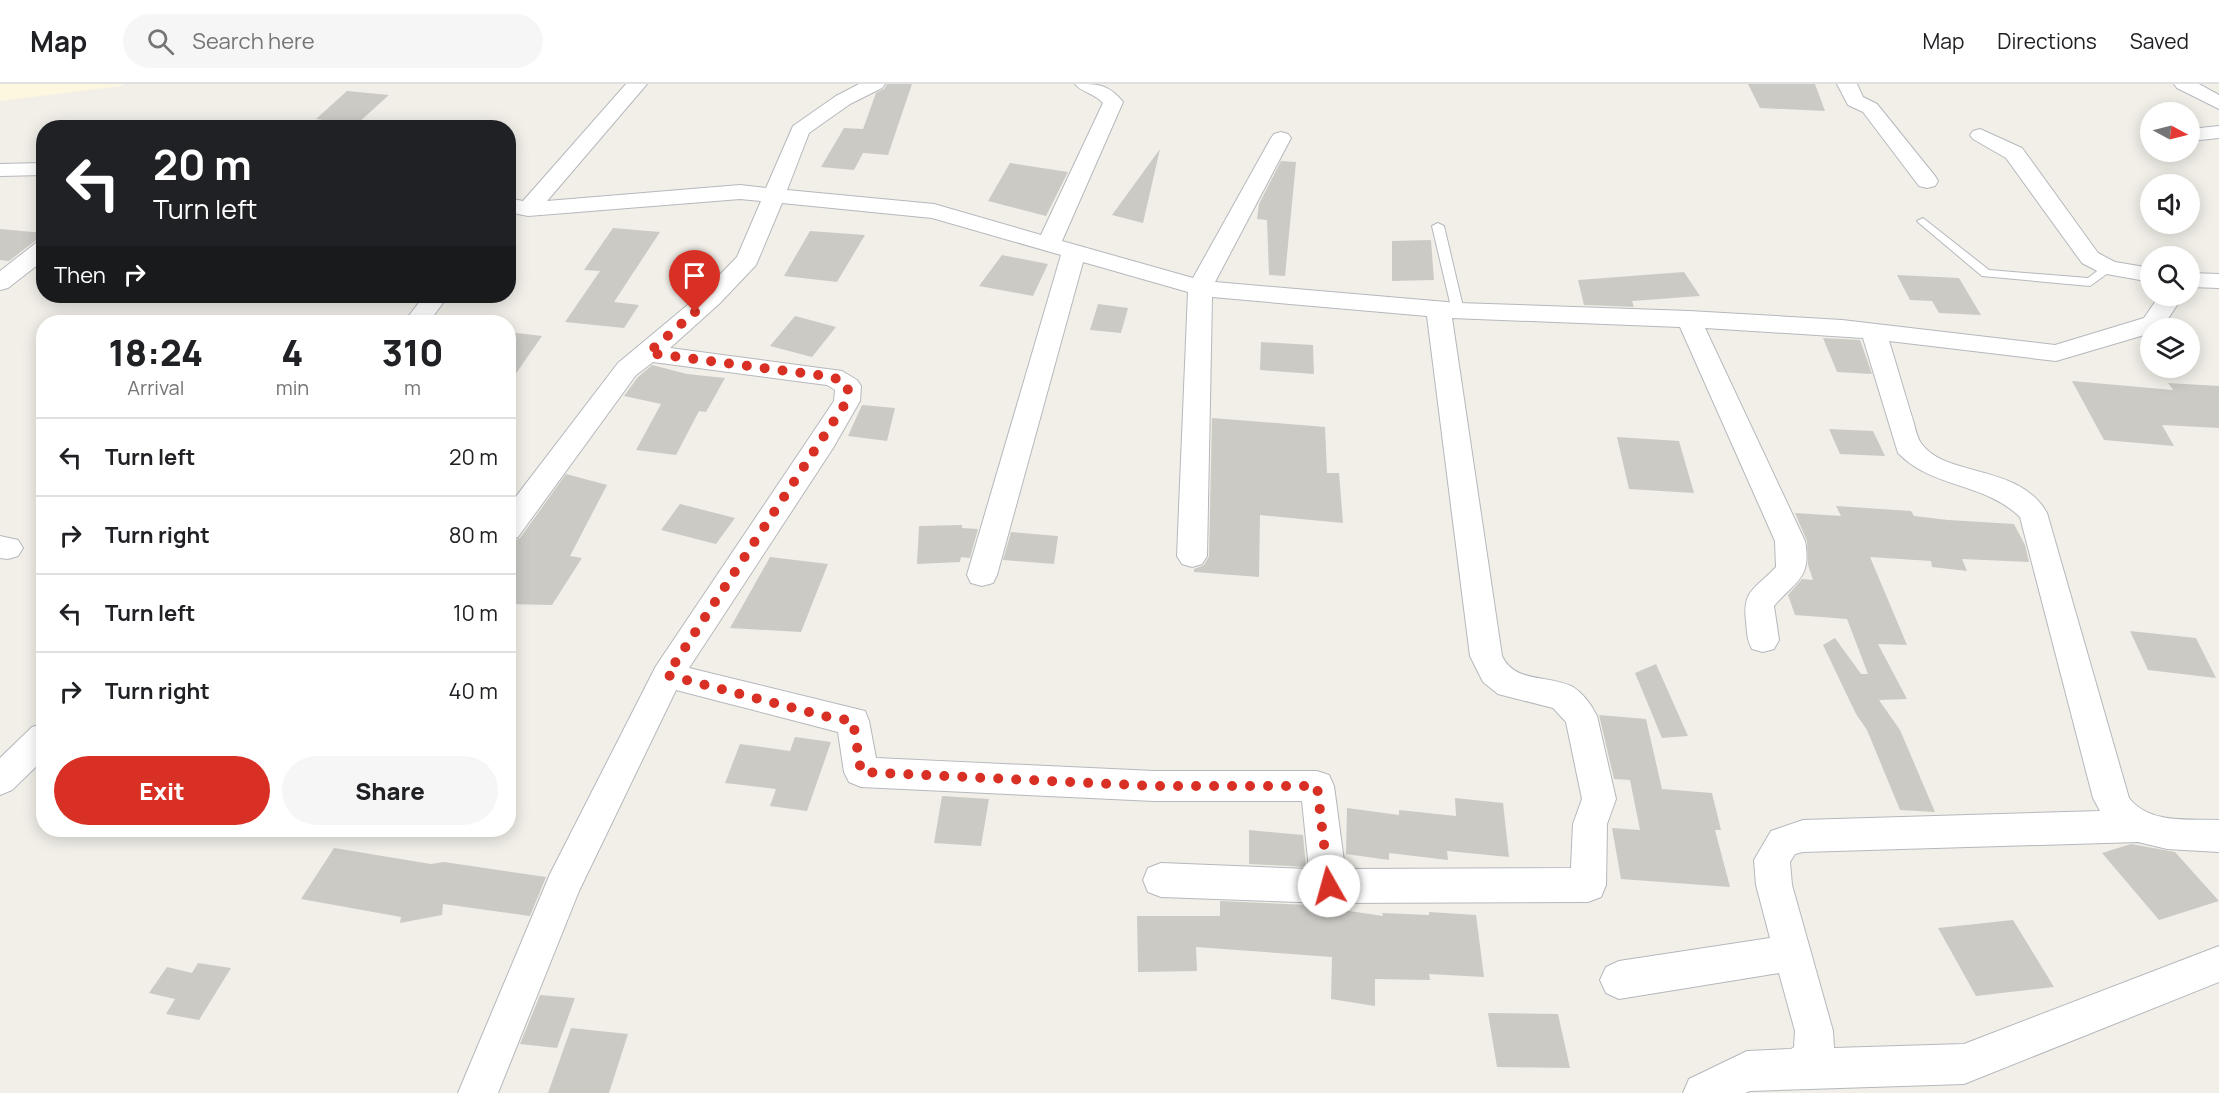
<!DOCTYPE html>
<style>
:root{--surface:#fff;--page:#f6f6f6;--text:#202124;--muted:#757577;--line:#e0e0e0;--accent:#d93025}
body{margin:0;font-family:Manrope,sans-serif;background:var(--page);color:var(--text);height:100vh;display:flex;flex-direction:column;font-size:22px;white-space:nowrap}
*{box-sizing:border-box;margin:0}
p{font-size:20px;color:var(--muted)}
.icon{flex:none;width:33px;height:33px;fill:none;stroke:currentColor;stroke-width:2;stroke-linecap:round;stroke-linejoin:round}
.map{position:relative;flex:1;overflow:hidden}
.drawer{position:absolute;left:36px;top:231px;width:480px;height:522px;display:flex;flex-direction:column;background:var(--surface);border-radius:24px;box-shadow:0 3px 15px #0003}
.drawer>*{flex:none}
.hud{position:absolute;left:36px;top:36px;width:480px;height:183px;border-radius:24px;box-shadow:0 3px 15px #0003;background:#202124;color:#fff;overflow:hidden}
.needle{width:39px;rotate:97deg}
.fabs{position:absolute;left:2140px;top:18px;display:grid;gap:12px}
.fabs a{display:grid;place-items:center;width:60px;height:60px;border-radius:50%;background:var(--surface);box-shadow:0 3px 15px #0003;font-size:30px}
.pin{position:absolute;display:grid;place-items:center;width:51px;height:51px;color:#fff;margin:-62px -26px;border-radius:50% 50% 50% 0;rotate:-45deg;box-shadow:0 0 6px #0007}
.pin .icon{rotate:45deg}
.me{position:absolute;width:66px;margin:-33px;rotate:353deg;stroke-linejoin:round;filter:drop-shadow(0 0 4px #0008)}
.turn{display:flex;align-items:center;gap:21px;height:126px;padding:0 18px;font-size:27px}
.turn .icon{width:78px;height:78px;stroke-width:2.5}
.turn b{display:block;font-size:42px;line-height:51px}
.then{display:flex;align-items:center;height:57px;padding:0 18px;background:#0003;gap:12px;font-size:22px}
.eta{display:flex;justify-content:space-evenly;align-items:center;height:102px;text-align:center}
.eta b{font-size:36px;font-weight:800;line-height:42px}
.cta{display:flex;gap:12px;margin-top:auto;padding:12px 18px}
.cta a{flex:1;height:69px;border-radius:36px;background:var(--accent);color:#fff;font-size:24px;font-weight:800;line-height:69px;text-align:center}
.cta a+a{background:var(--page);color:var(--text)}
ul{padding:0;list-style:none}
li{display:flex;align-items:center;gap:18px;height:78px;padding:0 18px;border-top:2px solid var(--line)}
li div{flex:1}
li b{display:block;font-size:22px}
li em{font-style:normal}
header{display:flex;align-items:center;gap:36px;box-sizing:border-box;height:84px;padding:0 30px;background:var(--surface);border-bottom:2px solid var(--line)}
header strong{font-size:28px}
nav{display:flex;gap:33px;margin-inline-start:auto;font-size:21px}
.search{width:420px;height:54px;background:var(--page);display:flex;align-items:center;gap:15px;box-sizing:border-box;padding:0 21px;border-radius:33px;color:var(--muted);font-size:22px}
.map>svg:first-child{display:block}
.commercial{fill:#fef7e0}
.building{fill:#cccac5}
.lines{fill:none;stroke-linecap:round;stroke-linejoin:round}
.service-casing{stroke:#b5b8bc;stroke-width:2}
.minor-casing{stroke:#b5b8bc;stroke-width:2}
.service{fill:#fff;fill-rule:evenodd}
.minor{fill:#fff;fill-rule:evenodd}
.route{stroke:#d93025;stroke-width:10;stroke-dasharray:0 18}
</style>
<header>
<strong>Map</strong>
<div class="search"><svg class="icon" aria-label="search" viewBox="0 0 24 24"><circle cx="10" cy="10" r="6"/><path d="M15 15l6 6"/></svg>Search here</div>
<nav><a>Map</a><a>Directions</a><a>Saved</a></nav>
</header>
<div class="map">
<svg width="2219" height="1009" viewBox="0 0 2219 1009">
<rect width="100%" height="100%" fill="#f1efe8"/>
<path class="commercial" d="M0,0H124L121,2L0,17Z"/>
<path class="building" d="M887,0H912L888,71L863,69L854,86L821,83L844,44L863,45L876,9L884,5Z
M1748,0H1815L1825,27L1760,24Z
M347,7L389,11L357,40L316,35Z
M1160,65L1143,139L1112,131Z
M1281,77L1296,78L1285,192L1269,191L1267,136L1257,135L1259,120Z
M1010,79L1068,88L1046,132L988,117Z
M613,144L660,148L614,218L639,221L624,244L565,238L600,187L584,186Z
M0,145L44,149V155L35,157L9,177L0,176Z
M810,147L865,151L837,198L784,192Z
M1431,156L1434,196L1392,197V157Z
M1002,171L1048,180L1033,212L979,202Z
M1684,188L1700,212L1632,217L1634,223L1584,221L1578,196Z
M1897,191L1959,194L1981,231L1939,229L1932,217L1910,216Z
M1098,220L1128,224L1121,249L1090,246Z
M795,232L836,243L812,273L770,262Z
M508,248L542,252L508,301Z
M1823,254L1860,256L1872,290L1837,288Z
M1261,258L1313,261L1314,290L1260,286Z
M652,281L687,290L725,294L706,328L699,327L676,371L636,366L661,320L624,312L638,293Z
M2072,297L2173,306L2168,299L2219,302V344L2162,341L2174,362L2104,356Z
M862,321L895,324L887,357L848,352Z
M1212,334L1325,343L1327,389H1339L1343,439L1260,431L1259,493L1194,488V485L1204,481L1209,472Z
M1829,345L1873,347L1885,372L1840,370Z
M1617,353L1679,357L1694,409L1629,405Z
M566,390L607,401L570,472L582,474L552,521L508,520V462L512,457L520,454Z
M680,420L735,434L716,460L661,446Z
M1836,422L1911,427L1914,432L1948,436L2014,440L2025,461L2029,478L1962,475L1967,487L1932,483L1931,477L1870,473L1907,561L1878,560L1907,615L1879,616L1900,646L1935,728L1900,726L1867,646L1856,630L1823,561L1835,554L1861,590H1868L1847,535L1795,531L1788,511L1802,495L1813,496L1808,481L1807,457L1795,429L1841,432Z
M962,441V444L978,445L970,474L961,473L960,478L917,480L919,442Z
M1011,448L1058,452L1054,480L1003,476Z
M770,473L828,480L801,548L730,544Z
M2130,547L2196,554L2216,594L2148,586Z
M1656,580L1688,652L1662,654L1635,589Z
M1599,631L1646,635L1662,705L1712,709L1721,746H1715L1730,803L1621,795L1612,744L1640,746L1630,696L1614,695Z
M795,653L831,658L807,727L770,722L776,705L725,699L740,660L790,667Z
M942,712L989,715L981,762L934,759Z
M1455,714L1503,719L1509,773L1447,767L1448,776L1389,769V776L1346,770L1347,724L1399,731V726L1456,732Z
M1249,746L1303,751L1306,783L1249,780Z
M2131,760L2175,768L2219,817L2159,836L2102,769Z
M334,764L431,780L444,778L546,793L530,832L443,820L442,831L400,839L401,833L301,815Z
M1220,817L1309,821L1383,832L1382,829L1429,831V828L1476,831L1484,893L1429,890L1430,896L1375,895V922L1331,915L1332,873L1196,863L1197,887L1138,888L1137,832H1220Z
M2013,836L2054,903L1976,912L1938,844Z
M198,879L231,884L199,936L166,930L175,915L149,909L167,883L192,889Z
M540,911L575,914L557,964L520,960Z
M1488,929L1558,930L1570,984L1497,983Z
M571,944L628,950L609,1009H548Z"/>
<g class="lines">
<defs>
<path id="service" d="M1923,134L1989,186L2088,194L2105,181H2113L2115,184L2090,202L1982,192L1919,139L1917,137Z
M1438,139L1444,142L1464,227L1458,231L1452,227L1432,142Z"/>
<path id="minor" d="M626,0H647L547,117L740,101L766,104L793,42L836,12L859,0H885L882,4L850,20L809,49L787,106L934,120L1041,151L1103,19C1094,9 1081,8 1075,0C1099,0 1108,0 1123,18L1062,157L1193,194L1271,54L1274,50L1281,48L1288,50L1291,54L1215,198L1458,219L1689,227L1842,236L2055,261L2144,234L2159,212H2183L2162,244H2151V249L2056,277L1889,257C1897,282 1904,308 1912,333C1915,341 1916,352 1921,359C1945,394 2019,379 2047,429L2129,714C2149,740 2189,735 2219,736V768L2167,765L2138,758L1803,768L1795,770L1790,778L1792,801L1833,947L1834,964L1964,960L2219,862V898L1964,1000L1750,1007L1745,1009H1683L1689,995L1747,967L1791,965L1794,963L1795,947L1779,889L1619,915L1606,909L1600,896L1606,883L1619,877L1770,854L1756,801L1754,776L1771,747L1803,736L2100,727L2093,714L2020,433C1984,398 1933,405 1898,369L1863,254L1705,244L1805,457C1812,495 1795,497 1774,522L1779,556L1774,565L1763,568L1752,565C1747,556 1747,548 1746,537C1742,505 1757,504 1776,483L1775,457L1680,243L1452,234L1502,572C1515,600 1549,590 1573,603C1583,609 1592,622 1597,632L1616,715L1607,740L1606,801L1601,813L1588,818L1329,819L1161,813L1148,808L1143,796L1148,784L1161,779L1309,785L1302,717H1154L861,703L849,698L844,688L838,648L676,606L579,807L498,1009H458L550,790L656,582L834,317L835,306L827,301L653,278L636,291L518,453L508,456V423L618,279L702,209L737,173L761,117L740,115L528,132L508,128V114L523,117ZM782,119L932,134L1061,171L967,491L971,499L982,502L993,499L997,491L1083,178L1188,208L1177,472L1182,480L1192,483L1202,480L1207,472L1212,213L1427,232L1470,572L1483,598L1498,610L1553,624L1566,638L1582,715L1573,740L1571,784L1345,785L1334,702L1329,691L1317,687H1154L876,674L869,637L865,627L689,584L833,364L860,317L861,302L857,296L842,287L670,264L720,219L756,181Z
M1837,0H1857L1863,13L1877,20L1935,92L1938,97L1935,102L1927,104L1919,102L1863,28L1848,21Z
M2174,0H2199L2219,11V25L2177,4Z
M2219,42V54L2190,57V45Z
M1980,45L2022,64L2098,169L2115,178L2151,184V198L2101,189L2082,179L2006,74L1973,55L1970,51L1973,47Z
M44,79V91L0,92V80Z
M44,157V176L8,204L0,206V187L36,159Z
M2190,189L2219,190V204L2190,203Z
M424,212H448L429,238H404Z
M0,452L18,456L23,464L18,472L8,475L0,474Z
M44,639V675L12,706L0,711V674L32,643Z"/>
</defs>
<use href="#service" class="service-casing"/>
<use href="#minor" class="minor-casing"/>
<use href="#service" class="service"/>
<use href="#minor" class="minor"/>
</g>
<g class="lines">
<path class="route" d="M695,228L648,269L833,293L848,302L847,317L667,591L828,633L853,637L861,688L1154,702H1317L1329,802"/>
</g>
</svg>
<div class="fabs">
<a><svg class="needle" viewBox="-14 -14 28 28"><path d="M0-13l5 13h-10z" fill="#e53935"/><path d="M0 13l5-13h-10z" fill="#757577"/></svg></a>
<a><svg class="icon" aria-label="sound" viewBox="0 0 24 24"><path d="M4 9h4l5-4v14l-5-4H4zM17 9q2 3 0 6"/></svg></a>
<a><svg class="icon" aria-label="search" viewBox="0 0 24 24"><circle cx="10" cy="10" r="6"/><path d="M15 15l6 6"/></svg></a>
<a><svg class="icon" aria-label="layers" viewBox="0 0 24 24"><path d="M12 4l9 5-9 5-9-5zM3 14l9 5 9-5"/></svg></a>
</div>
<div class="pin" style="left:695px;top:228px;background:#d93025"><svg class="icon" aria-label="arrive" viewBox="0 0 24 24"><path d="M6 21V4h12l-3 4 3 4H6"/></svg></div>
<svg class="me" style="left:1329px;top:802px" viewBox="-20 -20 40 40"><circle r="19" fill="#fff"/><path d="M0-13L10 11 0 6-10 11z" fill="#d93025"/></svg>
<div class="hud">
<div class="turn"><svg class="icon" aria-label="left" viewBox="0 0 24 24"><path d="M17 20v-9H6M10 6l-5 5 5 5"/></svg><div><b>20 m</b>Turn left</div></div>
<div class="then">Then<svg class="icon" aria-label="right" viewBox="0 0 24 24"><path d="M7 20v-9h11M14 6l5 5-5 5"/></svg></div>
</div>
<section class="drawer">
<div class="eta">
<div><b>18:24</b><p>Arrival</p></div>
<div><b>4</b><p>min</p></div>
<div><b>310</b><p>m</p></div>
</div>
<ul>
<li><svg class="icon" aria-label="left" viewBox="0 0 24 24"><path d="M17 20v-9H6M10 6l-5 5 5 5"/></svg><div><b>Turn left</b></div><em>20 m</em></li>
<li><svg class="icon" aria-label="right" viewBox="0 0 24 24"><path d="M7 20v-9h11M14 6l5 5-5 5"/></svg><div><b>Turn right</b></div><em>80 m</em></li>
<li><svg class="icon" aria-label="left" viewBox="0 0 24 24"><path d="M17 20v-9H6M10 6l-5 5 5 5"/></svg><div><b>Turn left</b></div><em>10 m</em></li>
<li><svg class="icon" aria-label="right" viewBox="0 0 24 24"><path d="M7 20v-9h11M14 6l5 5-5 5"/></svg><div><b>Turn right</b></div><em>40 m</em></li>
</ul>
<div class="cta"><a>Exit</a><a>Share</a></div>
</section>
</div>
